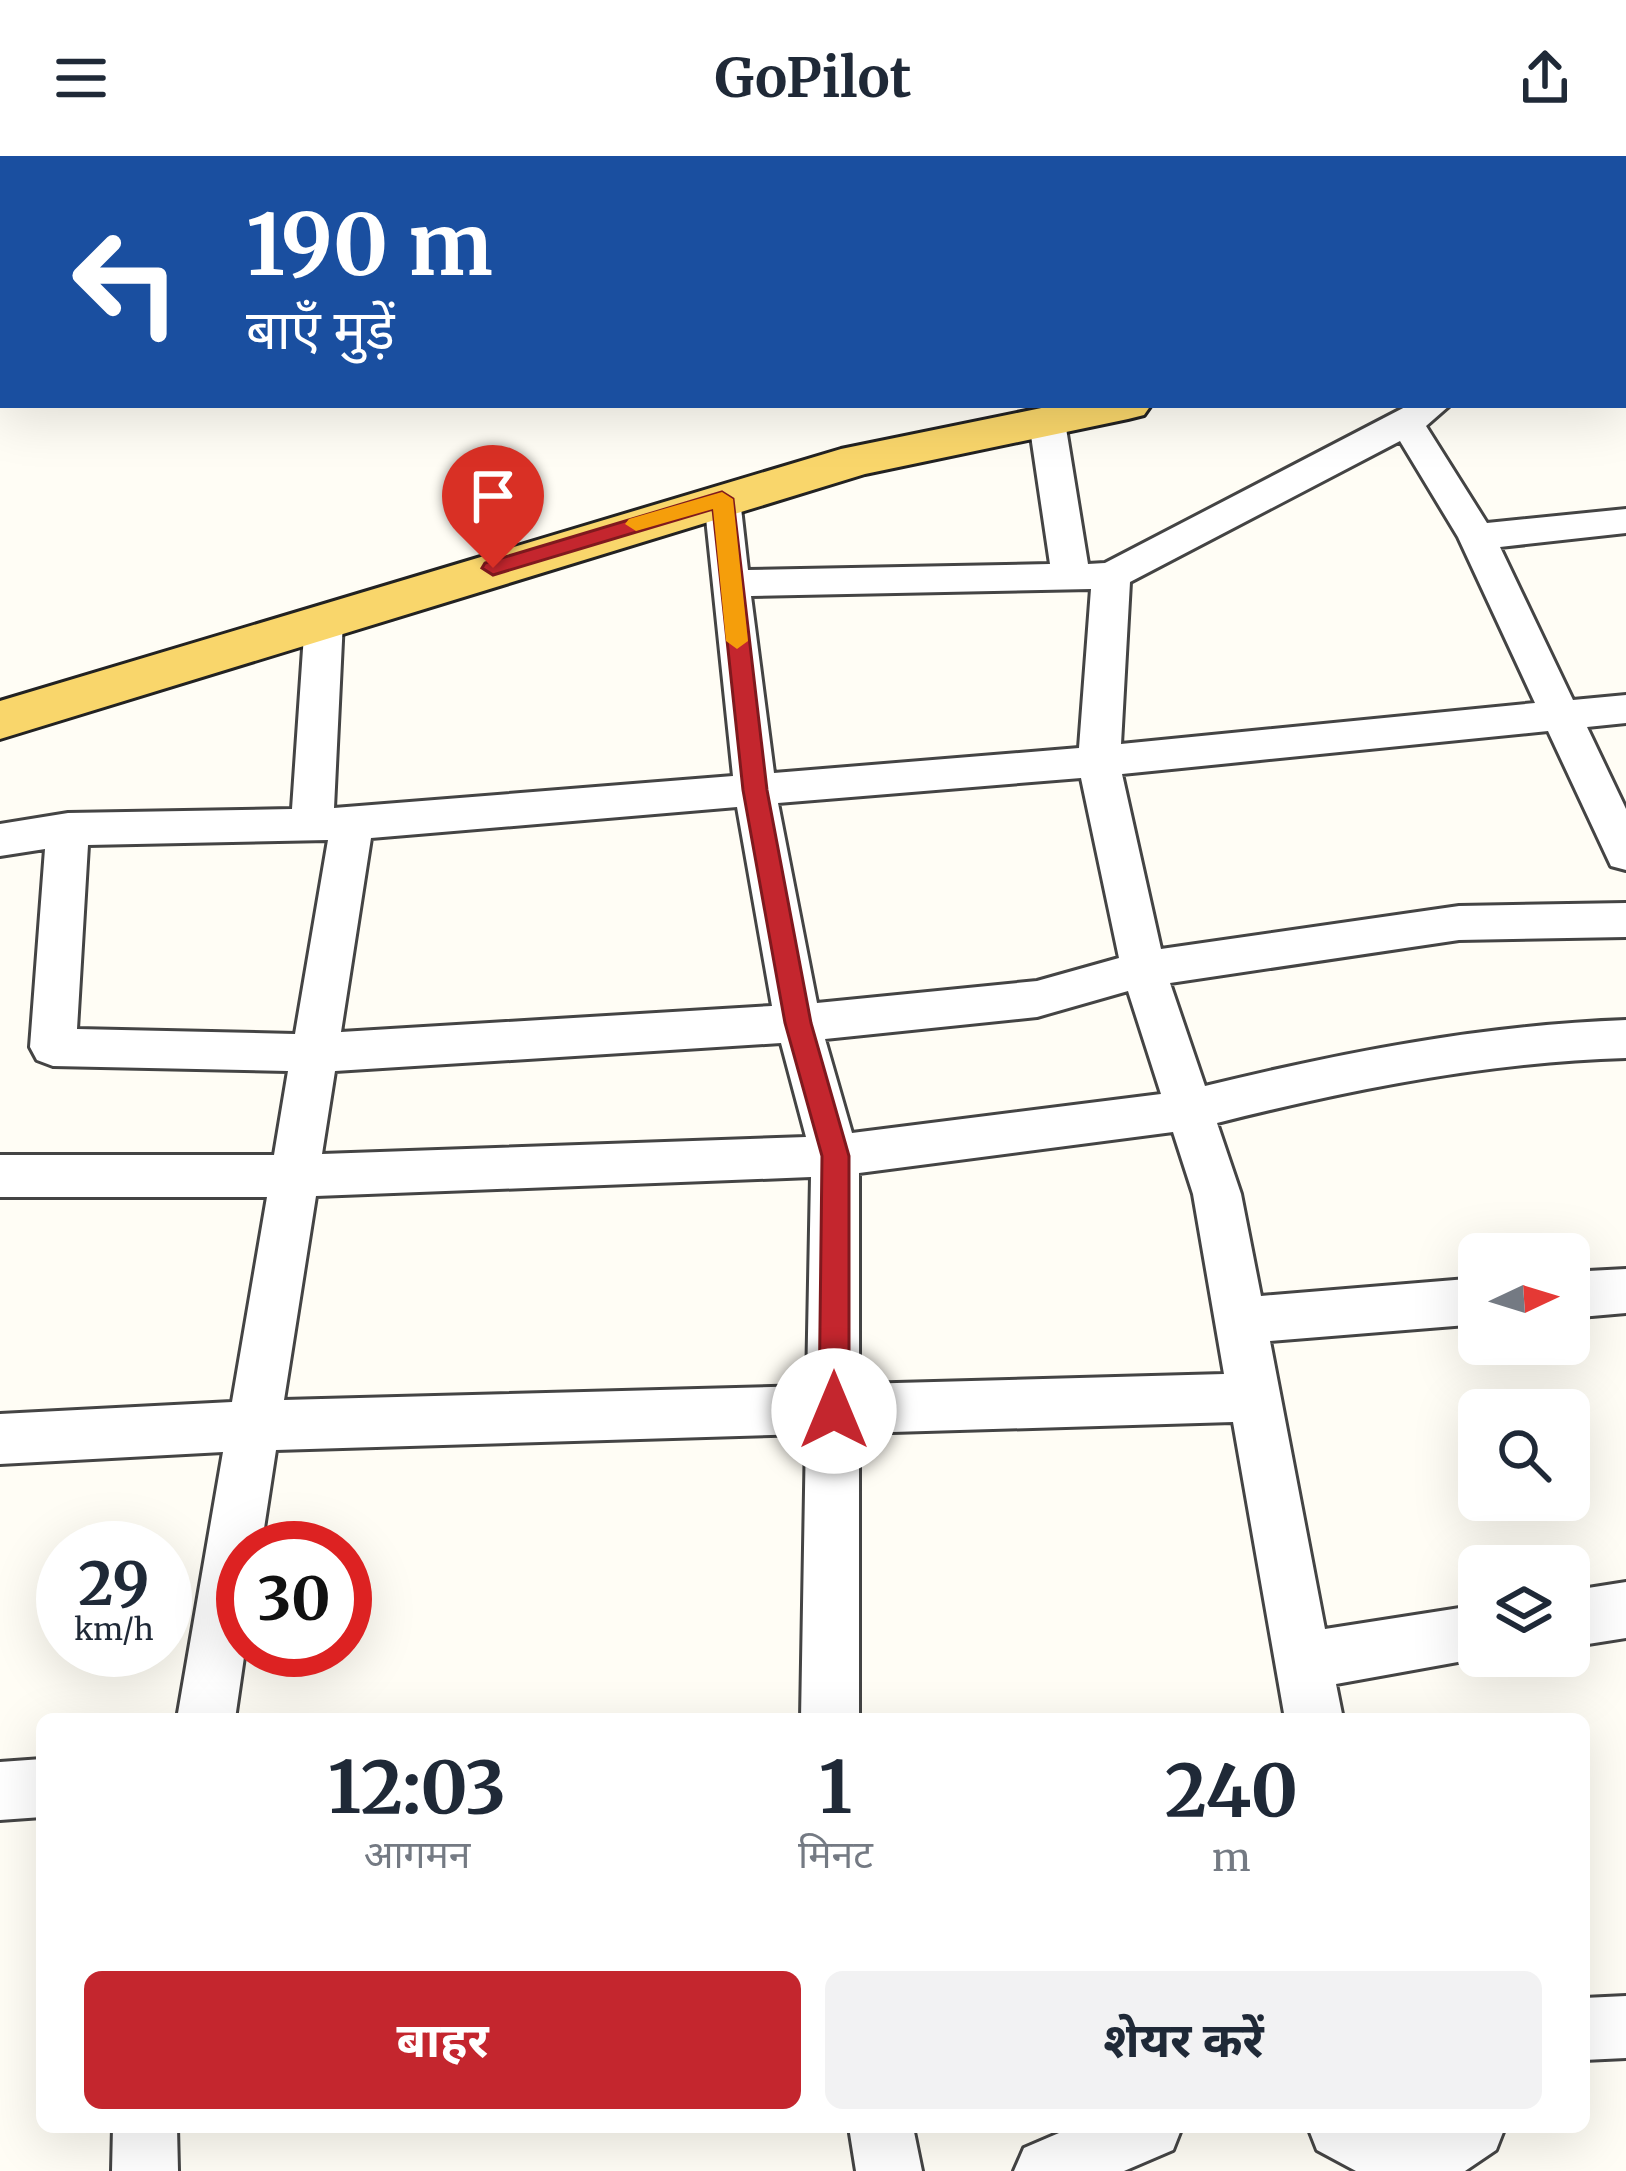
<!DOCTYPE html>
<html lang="hi">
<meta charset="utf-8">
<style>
:root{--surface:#fff;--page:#f2f2f3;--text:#1f2937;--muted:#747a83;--accent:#c4262e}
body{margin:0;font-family:Merriweather,"Noto Sans Devanagari",serif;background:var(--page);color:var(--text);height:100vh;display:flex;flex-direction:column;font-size:45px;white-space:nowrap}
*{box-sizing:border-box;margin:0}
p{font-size:39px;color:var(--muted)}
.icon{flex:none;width:66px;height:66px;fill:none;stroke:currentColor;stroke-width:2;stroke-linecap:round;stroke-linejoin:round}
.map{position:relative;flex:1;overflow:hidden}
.panel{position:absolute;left:36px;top:1557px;width:1554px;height:420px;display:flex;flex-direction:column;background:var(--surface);border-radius:18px;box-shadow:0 12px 48px #0002}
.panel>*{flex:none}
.guide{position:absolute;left:0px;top:0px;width:1626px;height:252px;box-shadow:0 12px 48px #0002;background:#1a4fa0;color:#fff;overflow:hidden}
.needle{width:78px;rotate:86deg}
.tools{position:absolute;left:1458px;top:1077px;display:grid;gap:24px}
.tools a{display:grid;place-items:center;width:132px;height:132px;border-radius:18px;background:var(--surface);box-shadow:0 12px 48px #0002;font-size:60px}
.speed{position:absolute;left:36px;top:1365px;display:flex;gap:24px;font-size:60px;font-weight:700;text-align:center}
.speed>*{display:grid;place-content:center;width:156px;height:156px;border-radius:50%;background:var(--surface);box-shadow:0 12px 48px #0002;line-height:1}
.speed small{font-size:30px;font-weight:400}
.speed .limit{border:18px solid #d22;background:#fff;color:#111}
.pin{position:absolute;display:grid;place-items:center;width:102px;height:102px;color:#fff;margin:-123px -51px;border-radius:50% 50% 50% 0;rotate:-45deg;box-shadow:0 0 12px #0007}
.pin .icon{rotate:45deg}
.me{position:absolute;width:132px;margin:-66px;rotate:0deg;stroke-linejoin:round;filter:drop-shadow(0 0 9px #0008)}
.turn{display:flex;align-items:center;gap:42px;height:252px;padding:0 48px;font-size:54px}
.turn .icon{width:156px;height:156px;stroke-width:2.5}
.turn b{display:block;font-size:84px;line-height:102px}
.eta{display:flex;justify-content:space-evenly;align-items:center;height:204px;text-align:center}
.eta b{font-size:72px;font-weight:700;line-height:84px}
.button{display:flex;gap:24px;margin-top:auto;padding:24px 48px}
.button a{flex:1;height:138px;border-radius:18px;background:var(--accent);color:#fff;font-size:48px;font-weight:700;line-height:138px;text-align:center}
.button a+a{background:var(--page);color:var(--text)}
header{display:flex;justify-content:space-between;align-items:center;height:156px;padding:0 48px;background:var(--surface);font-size:54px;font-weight:700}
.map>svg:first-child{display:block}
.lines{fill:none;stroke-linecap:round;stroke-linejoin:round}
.minor-casing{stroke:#444;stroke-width:6}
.major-casing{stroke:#222;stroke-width:6}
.minor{fill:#fff;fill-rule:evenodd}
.major{fill:#f9d66b;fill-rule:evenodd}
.route{fill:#c4262e;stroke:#7f191e;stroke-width:3}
.slow{fill:#f59e0b}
</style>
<header><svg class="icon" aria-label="menu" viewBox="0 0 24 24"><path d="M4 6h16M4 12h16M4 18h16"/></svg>GoPilot<svg class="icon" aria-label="share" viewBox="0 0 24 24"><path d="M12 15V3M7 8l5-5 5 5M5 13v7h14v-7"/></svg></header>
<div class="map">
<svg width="1626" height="2015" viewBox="0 0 1626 2015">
<rect width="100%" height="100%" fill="#fffdf5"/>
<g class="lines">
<defs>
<path id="minor" d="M79,0H109V3H79Z
M1072,0H1103L1105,3H1074Z
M0,15H3L0,34Z
M1623,60H1626V80H1623Z
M1626,225V247L1623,248V226Z
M1409,249H1450L1426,270L1487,367L1626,353V377L1500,391L1573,544L1626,539V567L1587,571L1626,653V714L1611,710L1548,575L1122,618L1161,793L1459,750L1626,747V781L1459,784L1170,827L1205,930C1344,896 1483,869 1626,864V902C1487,906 1352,933 1217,967L1241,1038L1261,1140L1479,1122V1168L1270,1185L1325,1473L1479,1449V1500H1491L1336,1528L1343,1563H1285L1233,1266L859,1277V1563H801L806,1278L276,1294L261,1392H243L245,1494L235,1563H177L223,1296L0,1308V1258L232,1246L267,1041H0V999H274L288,915L53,910L37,904L30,891L45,693L0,700V668L68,657L292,653L305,464L310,455L324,451L338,455L343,464L334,652L733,620L704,343L709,335H735L740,343L748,414L1050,408L1029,266L1035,258H1059L1065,266L1088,408L1105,407ZM1400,285L1458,381L1535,547L1121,588L1130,426ZM1091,433L1079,592L774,617L751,440ZM1081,622L1119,802L1037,825L817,847L778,647ZM737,651L772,850L341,876L371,682ZM328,684L295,878L77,873L88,689ZM1128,835L1161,938L852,977L825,883L1037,861ZM781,887L806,981L322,998L335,915ZM1173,976L1193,1038L1224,1218L859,1228V1017ZM811,1021L807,1230L284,1244L316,1040Z
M1626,1113V1157L1569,1162V1116Z
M1626,1426V1482L1569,1491V1435Z
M42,1603V1661L0,1664V1606Z
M1626,1840V1902L1584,1904V1842Z
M113,1971H177L178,2015H112Z
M849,1971H913L922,2015H856Z
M1073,1971H1182L1173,1994L1124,2015H1014L1024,1992Z
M1308,1971H1505L1496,1994L1465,2015H1356L1317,1994Z"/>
<path id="major" d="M1514,0H1554L1555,3H1515Z
M1056,249H1151L1144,259L1128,263L865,318L0,583V545L841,293Z"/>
</defs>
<use href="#minor" class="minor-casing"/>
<use href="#major" class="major-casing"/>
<use href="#minor" class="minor"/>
<use href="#major" class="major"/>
</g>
<path class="route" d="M722,336L733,343L767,634L811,867L849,1000V1255L845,1264L834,1268L824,1264L819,1255L822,1000L785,867L743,634L713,353L493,419L482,412L485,407Z"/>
<path class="slow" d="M722,336L733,343L748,485L737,493L726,485L713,353L636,375L625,368L629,363Z"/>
</svg>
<div class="tools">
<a><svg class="needle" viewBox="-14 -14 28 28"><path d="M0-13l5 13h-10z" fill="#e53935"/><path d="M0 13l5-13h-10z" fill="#747a83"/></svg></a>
<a><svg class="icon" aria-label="search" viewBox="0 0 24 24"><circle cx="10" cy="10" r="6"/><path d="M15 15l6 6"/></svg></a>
<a><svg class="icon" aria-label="layers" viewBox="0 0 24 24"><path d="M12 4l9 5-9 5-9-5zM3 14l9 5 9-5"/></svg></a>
</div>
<div class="speed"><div>29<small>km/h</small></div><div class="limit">30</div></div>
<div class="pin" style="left:493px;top:412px;background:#d93025"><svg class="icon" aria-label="arrive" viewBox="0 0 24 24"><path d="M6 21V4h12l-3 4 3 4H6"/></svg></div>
<svg class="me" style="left:834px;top:1255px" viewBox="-20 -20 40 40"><circle r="19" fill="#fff"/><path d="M0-13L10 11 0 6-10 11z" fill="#c4262e"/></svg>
<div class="guide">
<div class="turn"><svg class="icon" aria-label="left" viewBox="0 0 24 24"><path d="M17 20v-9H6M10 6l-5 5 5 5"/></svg><div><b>190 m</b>बाएँ मुड़ें</div></div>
</div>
<section class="panel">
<div class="eta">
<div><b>12:03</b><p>आगमन</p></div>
<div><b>1</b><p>मिनट</p></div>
<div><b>240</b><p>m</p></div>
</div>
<div class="button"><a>बाहर</a><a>शेयर करें</a></div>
</section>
</div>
